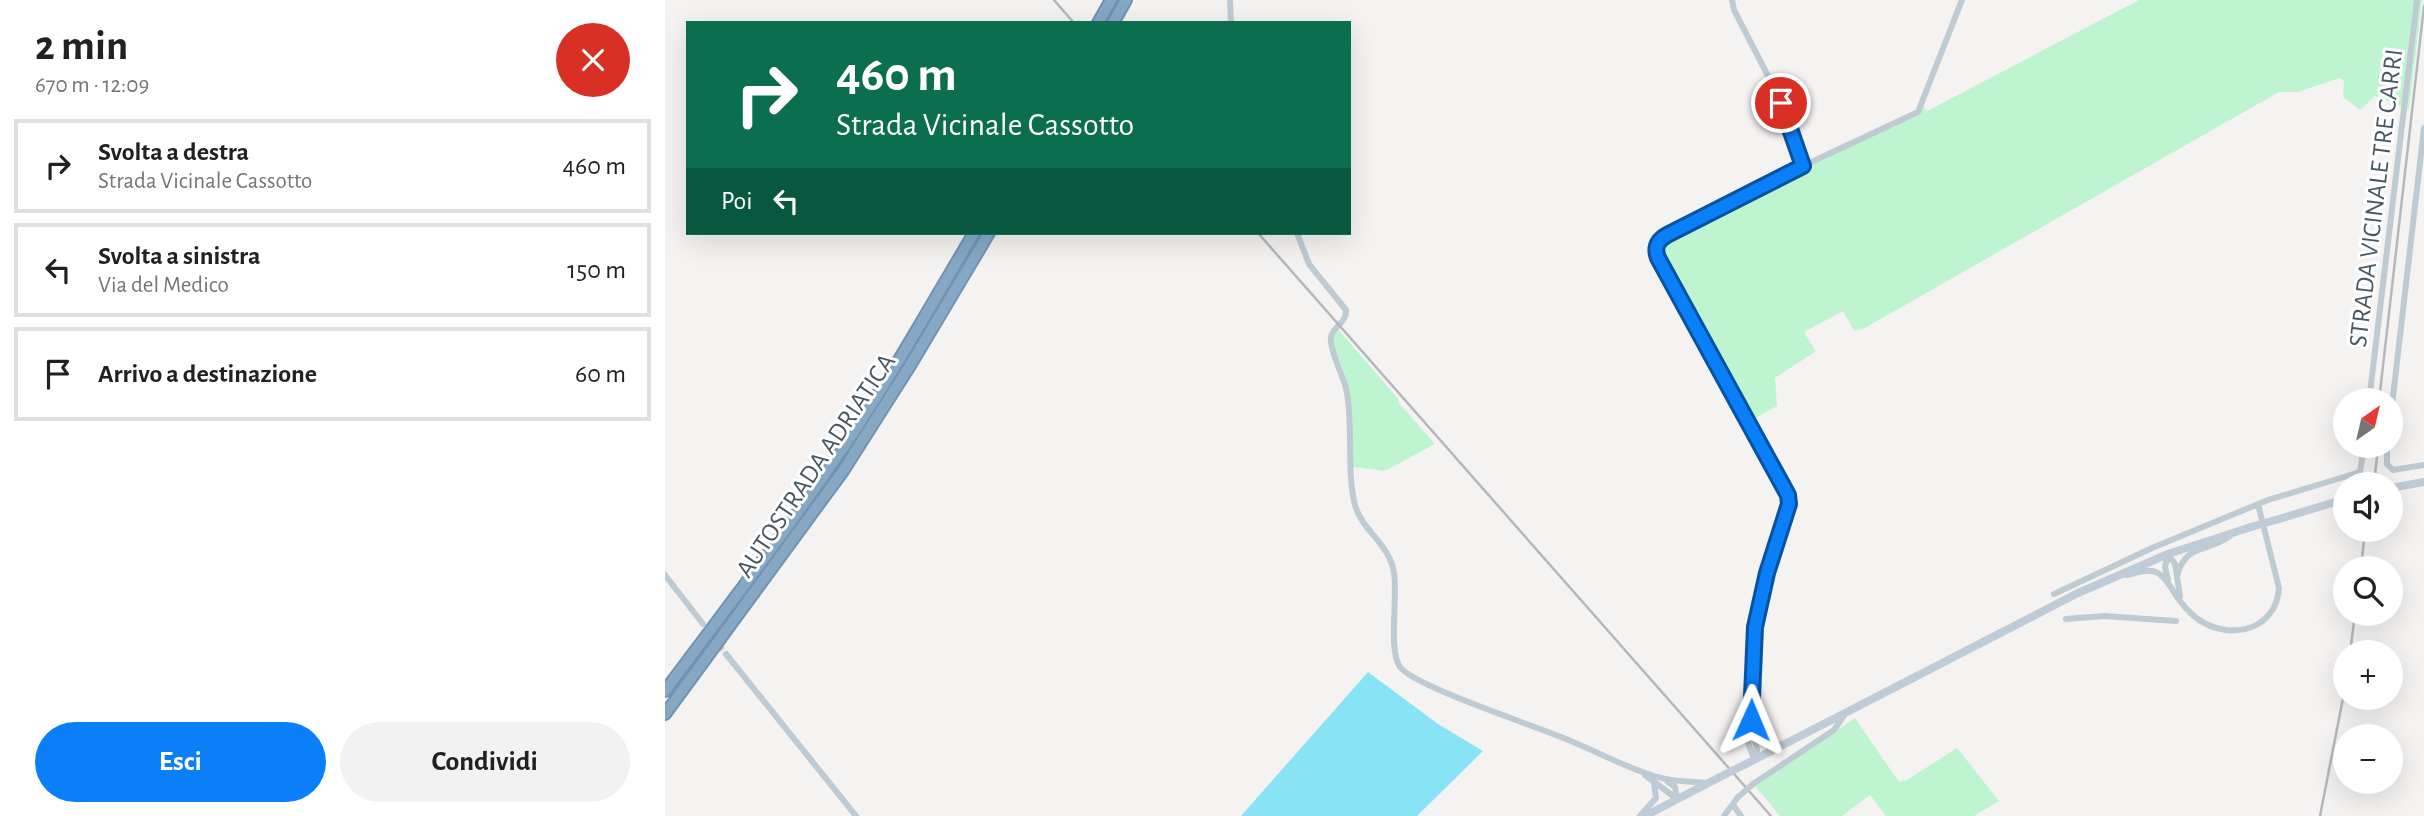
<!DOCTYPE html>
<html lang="it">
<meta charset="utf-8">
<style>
:root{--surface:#fff;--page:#f2f2f2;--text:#202124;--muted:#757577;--line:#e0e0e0;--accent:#0a7ff7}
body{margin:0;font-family:"Alegreya Sans",sans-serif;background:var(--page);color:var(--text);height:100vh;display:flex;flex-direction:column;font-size:26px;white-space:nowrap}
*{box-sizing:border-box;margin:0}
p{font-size:23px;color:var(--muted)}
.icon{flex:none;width:38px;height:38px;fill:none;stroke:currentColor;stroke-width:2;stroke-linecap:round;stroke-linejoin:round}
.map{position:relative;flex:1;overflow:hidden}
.side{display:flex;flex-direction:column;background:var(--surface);width:665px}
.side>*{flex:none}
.guide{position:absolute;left:21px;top:21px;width:665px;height:214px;border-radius:0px;box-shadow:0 7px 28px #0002;background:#0b6e4f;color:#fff;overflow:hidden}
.needle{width:46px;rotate:34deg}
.buttons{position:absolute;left:1668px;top:388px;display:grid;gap:14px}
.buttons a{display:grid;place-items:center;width:70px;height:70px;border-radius:50%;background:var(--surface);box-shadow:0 7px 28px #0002;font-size:35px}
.pin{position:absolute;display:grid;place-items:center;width:60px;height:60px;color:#fff;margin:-30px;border:4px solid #fff;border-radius:50%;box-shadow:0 2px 7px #0007}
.me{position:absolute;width:77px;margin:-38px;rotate:1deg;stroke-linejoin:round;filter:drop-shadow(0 0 5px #0008)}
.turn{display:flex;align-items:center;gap:24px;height:147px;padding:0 35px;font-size:32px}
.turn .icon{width:91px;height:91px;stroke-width:2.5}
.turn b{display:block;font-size:49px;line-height:60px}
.then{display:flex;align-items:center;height:66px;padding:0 35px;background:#0003;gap:14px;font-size:26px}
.round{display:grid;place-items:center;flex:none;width:74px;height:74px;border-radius:37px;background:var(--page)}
.overview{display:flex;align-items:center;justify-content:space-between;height:119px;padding:0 35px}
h1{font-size:42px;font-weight:600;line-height:52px}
.action{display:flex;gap:14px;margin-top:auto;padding:14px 35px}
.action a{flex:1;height:80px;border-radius:42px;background:var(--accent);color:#fff;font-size:28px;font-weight:600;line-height:80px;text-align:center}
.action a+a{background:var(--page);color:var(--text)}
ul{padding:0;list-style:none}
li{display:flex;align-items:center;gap:21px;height:94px;margin:0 14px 10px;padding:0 21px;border:4px solid var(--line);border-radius:0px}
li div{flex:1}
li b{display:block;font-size:26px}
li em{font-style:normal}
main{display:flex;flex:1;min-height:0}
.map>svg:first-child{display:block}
.green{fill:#bff4d0}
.water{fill:#88e4f5}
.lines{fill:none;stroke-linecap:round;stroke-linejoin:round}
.street-tunnel{stroke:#cacbce;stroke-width:6;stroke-dasharray:6 3;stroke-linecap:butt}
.highway-casing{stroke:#7193b1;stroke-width:14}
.street{stroke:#bfcbd3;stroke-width:6}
.secondary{stroke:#bfccd7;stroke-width:8}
.highway{stroke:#86a8c5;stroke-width:10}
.rail{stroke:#b4b8bd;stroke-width:2.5}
.street-bridge{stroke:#bfcbd3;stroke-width:6}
.secondary-bridge{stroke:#bfccd7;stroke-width:8}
.route-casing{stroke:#0653a1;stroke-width:18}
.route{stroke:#0a7ff7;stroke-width:12}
.labels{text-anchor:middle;stroke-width:6;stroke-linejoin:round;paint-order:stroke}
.street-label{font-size:26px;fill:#485762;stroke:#fff}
</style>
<main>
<section class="side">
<div class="overview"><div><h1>2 min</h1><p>670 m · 12:09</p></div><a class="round" style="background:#d93025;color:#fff"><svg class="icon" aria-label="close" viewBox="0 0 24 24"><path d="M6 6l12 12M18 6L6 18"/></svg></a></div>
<ul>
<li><svg class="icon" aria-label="right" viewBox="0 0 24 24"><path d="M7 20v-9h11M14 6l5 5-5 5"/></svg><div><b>Svolta a destra</b><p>Strada Vicinale Cassotto</p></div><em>460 m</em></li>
<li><svg class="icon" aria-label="left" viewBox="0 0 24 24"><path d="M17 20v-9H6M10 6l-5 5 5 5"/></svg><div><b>Svolta a sinistra</b><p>Via del Medico</p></div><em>150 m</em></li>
<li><svg class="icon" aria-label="arrive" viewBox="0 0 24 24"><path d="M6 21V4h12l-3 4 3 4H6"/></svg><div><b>Arrivo a destinazione</b></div><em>60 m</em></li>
</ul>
<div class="action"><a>Esci</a><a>Condividi</a></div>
</section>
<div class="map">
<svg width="1759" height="816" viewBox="0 0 1759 816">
<rect width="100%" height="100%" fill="#f5f2f2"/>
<path class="green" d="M1474,0H1757L1744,110L1710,96L1695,110L1678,97L1679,81L1675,78L1633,92H1614L1198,329L1189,331L1178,311L1139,332L1151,351L1110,378L1112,406L1085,421L994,254L999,239L1232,123L1258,105L1262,111L1266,109Z
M672,328L734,400L733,402L770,444L720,471L688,467L681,378L668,341Z
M1190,718L1234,782L1242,780L1292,748L1334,801L1309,816H1221L1205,795L1177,816H1115L1090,786Z"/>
<path class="water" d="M703,672L773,724L818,751L752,816H576Z"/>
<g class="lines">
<path class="street-tunnel" d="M43,631L61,654"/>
<defs>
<path id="highway" d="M433,23L446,0
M448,23L461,0
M0,691C55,617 112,544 164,468C217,393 262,312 309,233
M0,714L178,471L246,364L324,233"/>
</defs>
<use href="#highway" class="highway-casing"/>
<path class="street" d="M565,0L566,23
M1067,0L1069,10L1117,103L1138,166
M632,233L644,264L681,310C682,323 668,326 666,337C664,348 678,376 681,388C689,426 681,470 690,505C697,531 725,544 729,573C733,596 723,650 735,667C749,686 867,725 896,737C927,749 957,766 989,776C1006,782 1024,781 1041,783
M1704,401L1752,0
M1726,414L1759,128
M1722,446V464L1728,470L1759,465
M1503,554L1510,564L1515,596
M1503,554L1500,567L1503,580
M0,575L38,624
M1461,575C1471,573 1483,568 1493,573C1501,578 1505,586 1510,594C1523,613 1537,627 1561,630C1573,631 1583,630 1593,624C1606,616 1613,603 1614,588L1593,504
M1512,576C1520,543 1543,553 1565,536
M1389,594L1487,548L1603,500L1695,472L1699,446
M1401,619L1439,616L1511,621
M61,654L191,816
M1087,725L1092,750L1089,759
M1090,733L1105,744L1118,745
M1089,759L1083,743L1090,627L1102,573L1124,504L1123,495L993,258L991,245L1002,235L1138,166L1253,112L1297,0
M980,775L1012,799
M1002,781L1010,787L1012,799
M1088,784L1169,730L1180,714
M1068,805L1076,816
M975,816L991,798L989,783
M1059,816L1073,797"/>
<path class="secondary" d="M1726,488L1759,482
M1614,519L1680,499
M1079,765L1413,593L1503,554L1586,527
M980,816L1053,778"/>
<use href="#highway" class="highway"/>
<path class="rail" d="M389,0L409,23
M593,233L1106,816
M1714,401L1759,6
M1709,485L1713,446
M1696,569L1700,530
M1685,653L1690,614
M1655,816L1680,688"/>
<path class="street-bridge" d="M1073,797L1088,784"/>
<path class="secondary-bridge" d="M1586,527L1614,519
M1053,778L1079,765"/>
</g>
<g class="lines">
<defs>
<path id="route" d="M1086,720L1090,627L1102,573L1124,504L1123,495L993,258C989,247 992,241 1002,235L1138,166L1116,103"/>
</defs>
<use href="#route" class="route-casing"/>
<use href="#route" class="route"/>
</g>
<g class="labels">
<g class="street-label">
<text transform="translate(1710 198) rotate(-83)" y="9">STRADA VICINALE TRE CARRI</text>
<text transform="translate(150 465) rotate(-56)" y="9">AUTOSTRADA ADRIATICA</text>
</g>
</g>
</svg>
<div class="buttons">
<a><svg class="needle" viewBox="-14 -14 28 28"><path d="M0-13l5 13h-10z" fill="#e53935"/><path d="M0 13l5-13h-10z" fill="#757577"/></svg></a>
<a><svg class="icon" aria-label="sound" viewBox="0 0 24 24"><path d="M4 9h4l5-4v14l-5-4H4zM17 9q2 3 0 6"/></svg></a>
<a><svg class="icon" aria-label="search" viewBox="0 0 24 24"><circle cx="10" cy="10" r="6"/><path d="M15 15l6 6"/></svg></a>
<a>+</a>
<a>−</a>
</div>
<div class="pin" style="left:1116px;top:103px;background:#d93025"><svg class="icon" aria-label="arrive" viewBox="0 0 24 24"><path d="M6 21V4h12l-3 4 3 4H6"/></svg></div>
<svg class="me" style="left:1086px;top:720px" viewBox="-20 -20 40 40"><path d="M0-17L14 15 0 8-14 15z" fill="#0a7ff7" stroke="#fff" stroke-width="4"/></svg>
<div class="guide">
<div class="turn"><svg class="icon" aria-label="right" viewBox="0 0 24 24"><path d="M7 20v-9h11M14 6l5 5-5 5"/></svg><div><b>460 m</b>Strada Vicinale Cassotto</div></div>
<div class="then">Poi<svg class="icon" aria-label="left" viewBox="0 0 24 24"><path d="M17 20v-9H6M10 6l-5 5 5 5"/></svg></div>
</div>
</div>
</main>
